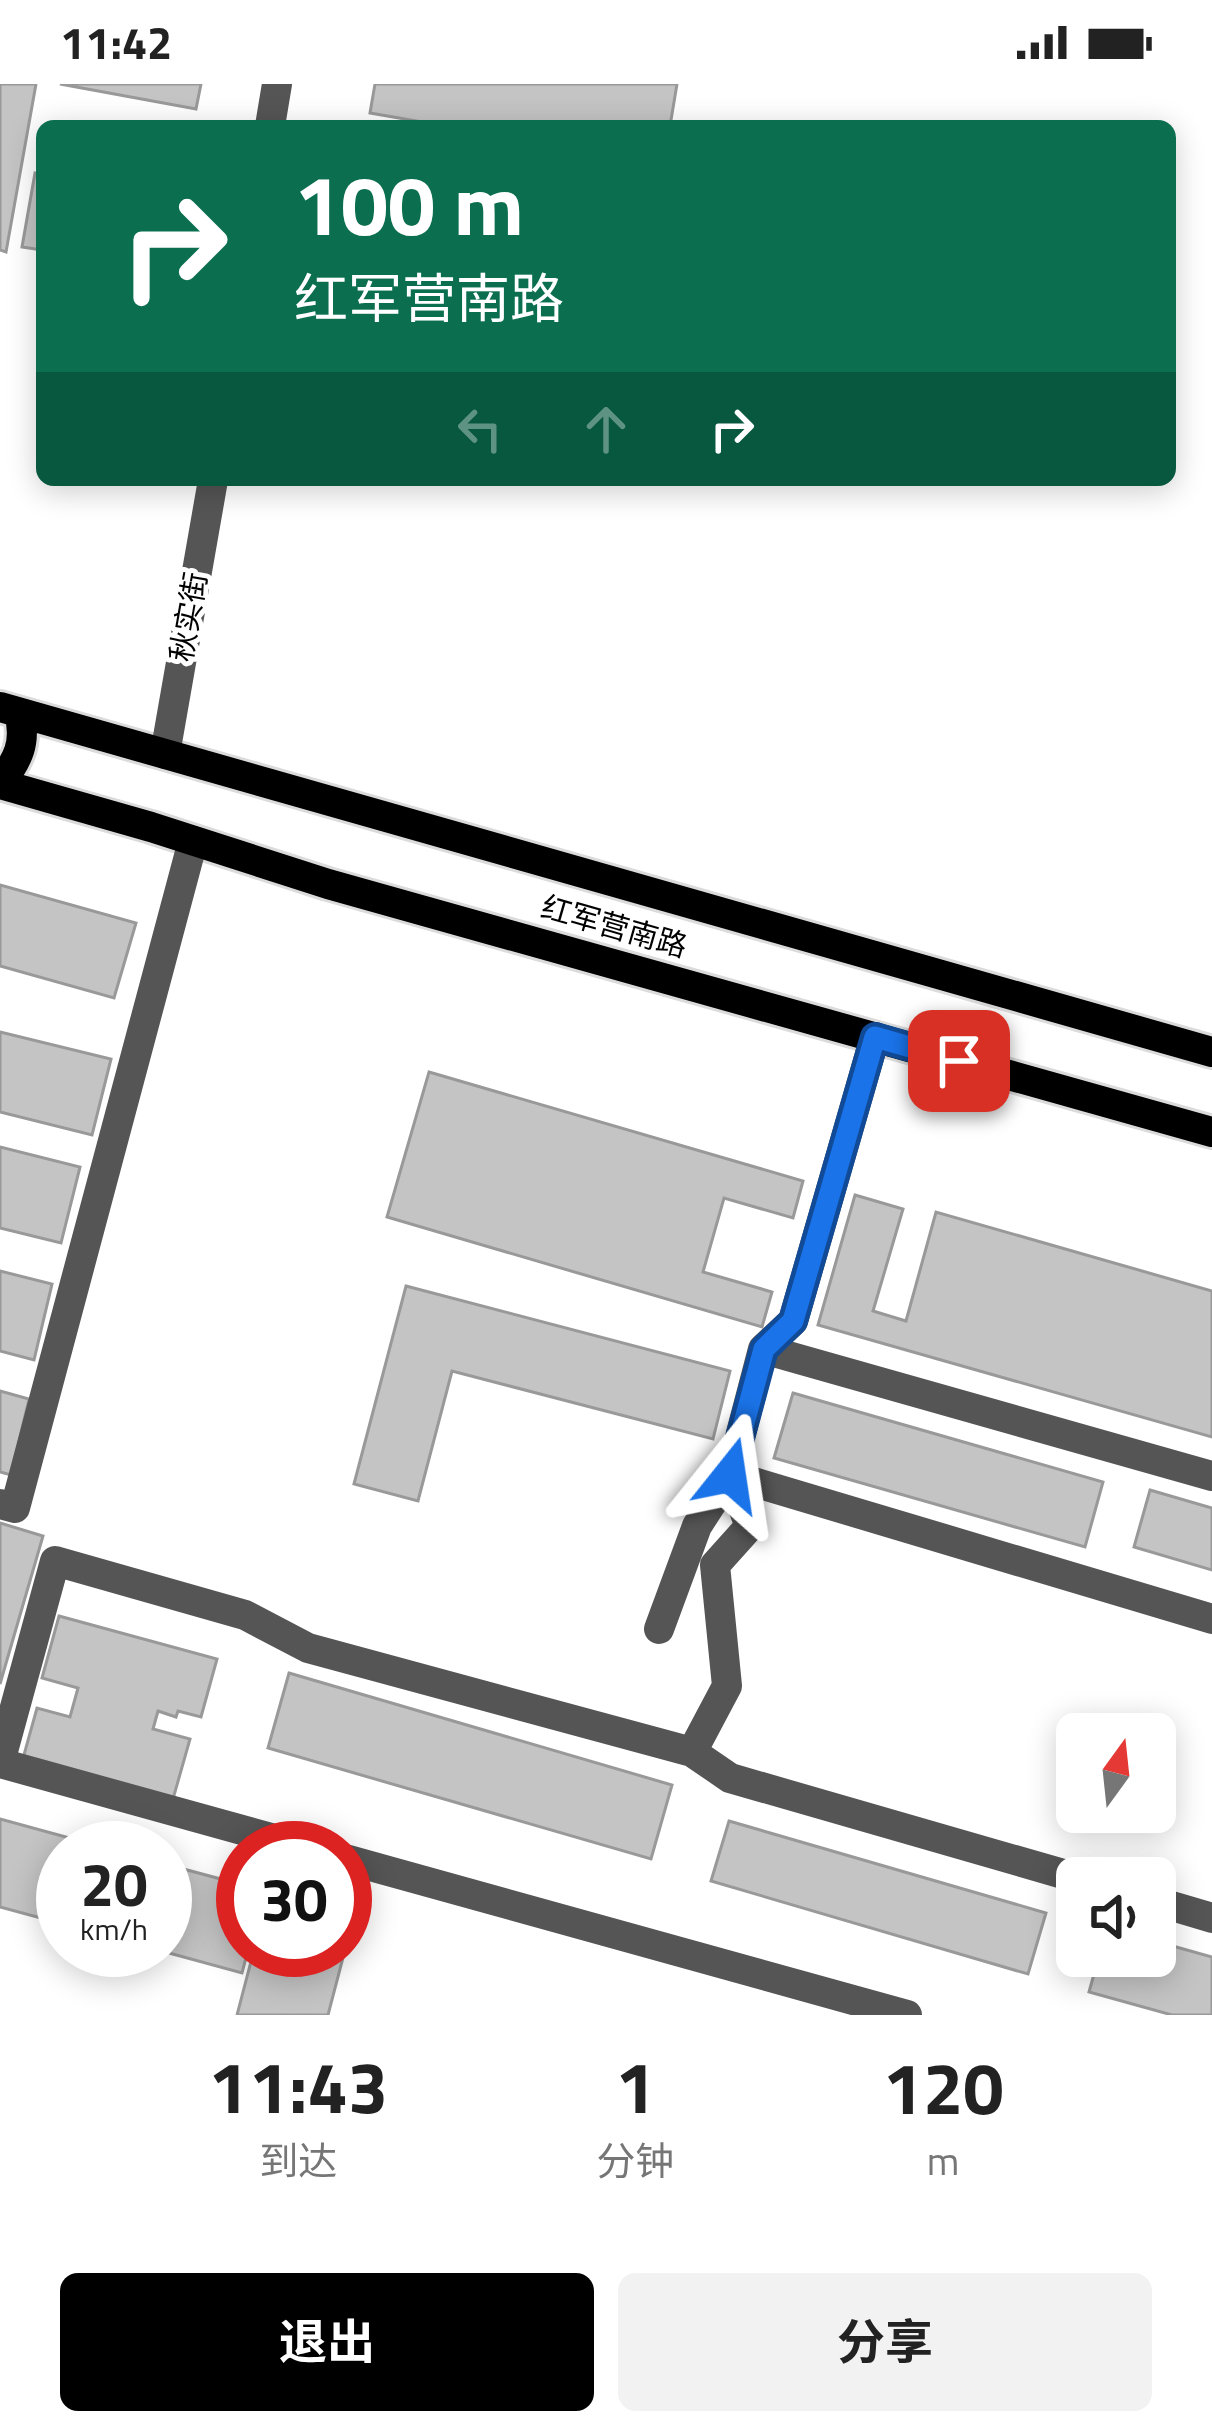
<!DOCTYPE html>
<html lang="zh">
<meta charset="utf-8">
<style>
:root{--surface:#fff;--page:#f2f2f2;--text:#222;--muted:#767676;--accent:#000}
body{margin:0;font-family:"Titillium Web","Noto Sans SC",sans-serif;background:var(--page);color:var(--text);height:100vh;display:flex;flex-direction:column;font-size:45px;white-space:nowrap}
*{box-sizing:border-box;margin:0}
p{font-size:39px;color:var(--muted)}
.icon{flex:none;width:66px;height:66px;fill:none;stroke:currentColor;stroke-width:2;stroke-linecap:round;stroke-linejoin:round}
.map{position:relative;height:1931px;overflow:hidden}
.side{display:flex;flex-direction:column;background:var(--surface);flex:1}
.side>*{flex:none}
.guide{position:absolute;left:36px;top:36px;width:1140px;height:366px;border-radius:18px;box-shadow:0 6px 30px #0003;background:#0b6e4f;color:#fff;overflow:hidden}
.needle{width:78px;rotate:15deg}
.fabs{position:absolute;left:1056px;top:1629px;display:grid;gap:24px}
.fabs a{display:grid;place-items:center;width:120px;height:120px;border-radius:18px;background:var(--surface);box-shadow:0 6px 30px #0003;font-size:60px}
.speed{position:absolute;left:36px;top:1737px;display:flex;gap:24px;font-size:60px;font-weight:700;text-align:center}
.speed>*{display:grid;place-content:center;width:156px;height:156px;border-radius:50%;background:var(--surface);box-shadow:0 6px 30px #0003;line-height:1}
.speed small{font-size:30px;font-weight:400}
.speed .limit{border:18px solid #d22;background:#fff;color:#111}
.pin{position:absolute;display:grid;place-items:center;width:102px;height:102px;color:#fff;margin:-51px;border-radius:24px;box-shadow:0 6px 18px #0006}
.me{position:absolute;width:132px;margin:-66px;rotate:15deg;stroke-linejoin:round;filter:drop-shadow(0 0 9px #0008)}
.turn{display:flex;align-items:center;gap:42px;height:252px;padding:0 60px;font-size:54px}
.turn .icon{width:156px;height:156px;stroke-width:2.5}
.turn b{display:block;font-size:84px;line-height:102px}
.lanes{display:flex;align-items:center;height:114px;padding:0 60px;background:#0003;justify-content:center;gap:60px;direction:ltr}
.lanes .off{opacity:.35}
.eta{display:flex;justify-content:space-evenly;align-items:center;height:204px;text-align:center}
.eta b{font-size:72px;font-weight:700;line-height:84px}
.action{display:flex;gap:24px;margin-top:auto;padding:24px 60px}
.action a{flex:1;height:138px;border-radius:18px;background:var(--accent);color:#fff;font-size:48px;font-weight:700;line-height:138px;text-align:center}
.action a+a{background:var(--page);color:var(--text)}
.status{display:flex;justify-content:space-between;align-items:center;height:84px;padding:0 60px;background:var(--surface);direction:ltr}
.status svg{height:33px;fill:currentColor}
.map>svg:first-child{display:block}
.building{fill:#c4c4c4;stroke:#999;stroke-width:3}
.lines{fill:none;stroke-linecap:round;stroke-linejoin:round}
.major-casing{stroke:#dbdbdb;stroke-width:36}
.minor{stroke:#555;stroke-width:30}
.major{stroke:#000;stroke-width:30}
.route-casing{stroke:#114b97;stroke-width:30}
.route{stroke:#1a73e8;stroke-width:21}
.labels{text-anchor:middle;stroke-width:10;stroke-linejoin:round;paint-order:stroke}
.street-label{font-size:30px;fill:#000;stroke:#fff}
</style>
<div class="status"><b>11:42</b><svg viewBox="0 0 49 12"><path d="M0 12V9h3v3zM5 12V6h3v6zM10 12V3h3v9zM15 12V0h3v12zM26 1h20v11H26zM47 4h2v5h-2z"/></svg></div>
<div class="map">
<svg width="1212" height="1931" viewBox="0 0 1212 1931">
<rect width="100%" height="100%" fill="#fff"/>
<path class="building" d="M0,0H36L6,168L0,166Z
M60,0H201L196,25Z
M375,0H677L670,42H445L370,29Z
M35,89L42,90V166L22,163Z
M0,801L136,839L114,914L0,882Z
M0,948L111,975L92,1051L0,1028Z
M429,988L803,1097L793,1134L724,1114L703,1188L772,1208L762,1243L387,1133Z
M0,1063L80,1083L61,1159L0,1144Z
M855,1111L903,1125L873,1227L906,1237L936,1128L1212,1207V1353L818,1241Z
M0,1187L52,1200L34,1276L0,1267Z
M406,1202L730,1287L713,1355L452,1287L418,1417L354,1400Z
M0,1307L29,1315L11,1391L0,1388Z
M793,1309L1103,1398L1085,1463L774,1374Z
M1150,1406L1212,1424V1486L1134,1463Z
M0,1439L43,1452L0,1600Z
M59,1532L217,1575L201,1633L178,1627L176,1633L158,1627L153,1645L190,1655L171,1722L22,1678L37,1624L70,1633L78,1604L42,1594Z
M289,1589L672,1701L651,1775L268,1664Z
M0,1735L106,1764H63V1840L0,1823Z
M729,1737L1046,1829L1028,1890L711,1797Z
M165,1780L243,1801V1866H248L242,1889L158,1866H165Z
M1155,1857L1212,1873V1931H1172L1089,1908L1099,1872H1155Z
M254,1866H345L328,1931H237Z"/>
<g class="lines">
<defs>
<path id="major" d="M0,623L1212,968
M0,699C18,676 27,658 19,629
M0,700L151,743L328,800L1212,1048"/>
</defs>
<use href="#major" class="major-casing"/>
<path class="minor" d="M270,42L277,0
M165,670L213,396
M875,953L793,1237L763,1265L730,1391L1212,1535
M763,1265L1212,1392
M0,1420L15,1424L193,757
M659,1545L697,1442L730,1391
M692,1668L727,1602L715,1481L750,1442L730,1391
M0,1678L55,1477L245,1531L308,1564L692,1668L730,1694L1077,1794
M0,1679L307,1764
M345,1775L907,1931
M1155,1817L1212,1834"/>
<use href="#major" class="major"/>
</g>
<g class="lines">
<defs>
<path id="route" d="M730,1391L764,1265L793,1237L875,953L959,977"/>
</defs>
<use href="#route" class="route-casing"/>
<use href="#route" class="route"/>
</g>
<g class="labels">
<g class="street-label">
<text transform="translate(189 533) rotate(-80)" y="10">秋实街</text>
<text transform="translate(614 843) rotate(16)" y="10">红军营南路</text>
</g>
</g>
</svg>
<div class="fabs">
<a><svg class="needle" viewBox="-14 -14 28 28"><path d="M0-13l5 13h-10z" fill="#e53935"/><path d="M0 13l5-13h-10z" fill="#767676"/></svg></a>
<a><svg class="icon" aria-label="sound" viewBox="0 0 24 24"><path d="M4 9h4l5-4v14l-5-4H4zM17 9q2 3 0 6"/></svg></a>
</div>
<div class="speed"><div>20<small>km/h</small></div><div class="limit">30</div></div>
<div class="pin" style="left:959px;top:977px;background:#d93025"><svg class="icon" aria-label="arrive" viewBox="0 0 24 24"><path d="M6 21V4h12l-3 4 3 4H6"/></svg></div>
<svg class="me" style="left:730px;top:1391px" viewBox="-20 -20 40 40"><path d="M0-17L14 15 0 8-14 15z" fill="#1a73e8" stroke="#fff" stroke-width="4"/></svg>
<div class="guide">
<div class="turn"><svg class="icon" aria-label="right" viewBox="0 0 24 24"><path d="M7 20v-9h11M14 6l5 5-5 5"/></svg><div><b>100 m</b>红军营南路</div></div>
<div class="lanes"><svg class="icon off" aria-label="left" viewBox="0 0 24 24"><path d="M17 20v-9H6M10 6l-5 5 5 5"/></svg><svg class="icon off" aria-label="ahead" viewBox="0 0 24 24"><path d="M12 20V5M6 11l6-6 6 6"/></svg><svg class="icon" aria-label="right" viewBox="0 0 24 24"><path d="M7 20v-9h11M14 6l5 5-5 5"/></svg></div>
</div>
</div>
<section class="side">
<div class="eta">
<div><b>11:43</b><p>到达</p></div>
<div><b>1</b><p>分钟</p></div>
<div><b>120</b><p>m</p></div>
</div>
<div class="action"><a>退出</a><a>分享</a></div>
</section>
